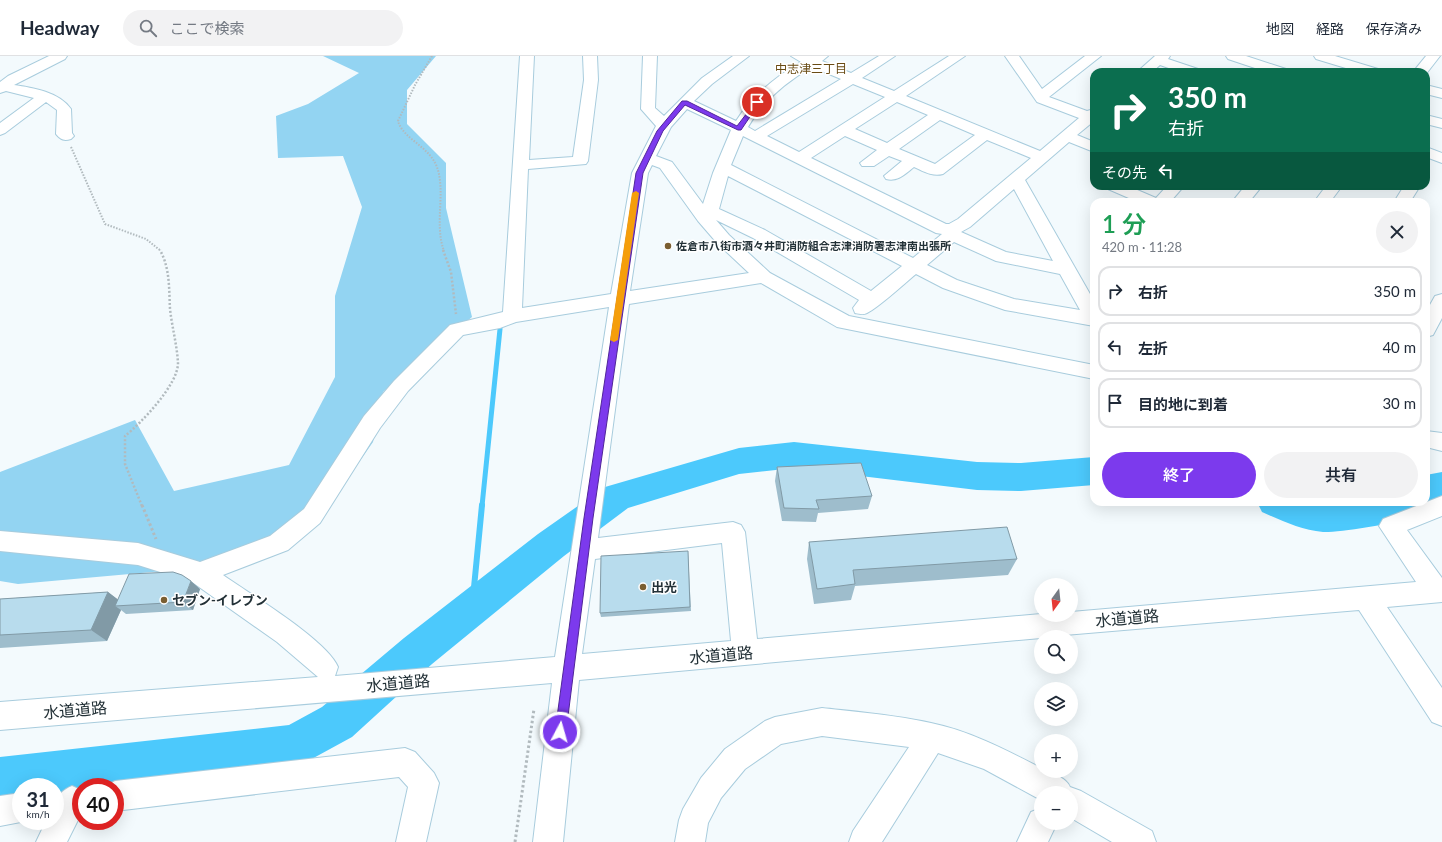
<!DOCTYPE html>
<html lang="ja">
<meta charset="utf-8">
<style>
:root{--surface:#fff;--page:#f2f2f3;--text:#1f2937;--muted:#747a83;--line:#e0e1e3;--accent:#7c3aed}
body{margin:0;font-family:Lato,"Noto Sans JP",sans-serif;background:var(--page);color:var(--text);height:100vh;display:flex;flex-direction:column;font-size:15px;white-space:nowrap}
*{box-sizing:border-box;margin:0}
p{font-size:13px;color:var(--muted)}
.icon{flex:none;width:22px;height:22px;fill:none;stroke:currentColor;stroke-width:2;stroke-linecap:round;stroke-linejoin:round}
.map{position:relative;flex:1;overflow:hidden}
.drawer{position:absolute;left:1090px;top:142px;width:340px;height:308px;display:flex;flex-direction:column;background:var(--surface);border-radius:12px;box-shadow:0 4px 16px #0002}
.drawer>*{flex:none}
.hud{position:absolute;left:1090px;top:12px;width:340px;height:122px;border-radius:12px;box-shadow:0 4px 16px #0002;background:#0b6e4f;color:#fff;overflow:hidden}
.needle{width:26px;rotate:195deg}
.tools{position:absolute;left:1034px;top:522px;display:grid;gap:8px}
.tools a{display:grid;place-items:center;width:44px;height:44px;border-radius:50%;background:var(--surface);box-shadow:0 4px 16px #0002;font-size:20px}
.speed{position:absolute;left:12px;top:722px;display:flex;gap:8px;font-size:20px;font-weight:700;text-align:center}
.speed>*{display:grid;place-content:center;width:52px;height:52px;border-radius:50%;background:var(--surface);box-shadow:0 4px 16px #0002;line-height:1}
.speed small{font-size:10px;font-weight:400}
.speed .limit{border:6px solid #d22;background:#fff;color:#111}
.pin{position:absolute;display:grid;place-items:center;width:34px;height:34px;color:#fff;margin:-17px;border:2px solid #fff;border-radius:50%;box-shadow:0 1px 4px #0007}
.me{position:absolute;width:44px;margin:-22px;rotate:6deg;stroke-linejoin:round;filter:drop-shadow(0 0 3px #0008)}
.turn{display:flex;align-items:center;gap:14px;height:84px;padding:0 12px;font-size:18px}
.turn .icon{width:52px;height:52px;stroke-width:2.5}
.turn b{display:block;font-size:28px;line-height:34px}
.then{display:flex;align-items:center;height:38px;padding:0 12px;background:#0003;gap:8px;font-size:15px}
.round{display:grid;place-items:center;flex:none;width:42px;height:42px;border-radius:21px;background:var(--page)}
.head{display:flex;align-items:center;justify-content:space-between;height:68px;padding:0 12px}
h1{font-size:24px;font-weight:600;line-height:30px;color:#1e9e55}
.button{display:flex;gap:8px;margin-top:auto;padding:8px 12px}
.button a{flex:1;height:46px;border-radius:24px;background:var(--accent);color:#fff;font-size:16px;font-weight:600;line-height:46px;text-align:center}
.button a+a{background:var(--page);color:var(--text)}
ul{padding:0;list-style:none}
li{display:flex;align-items:center;gap:12px;height:50px;margin:0 8px 6px;padding:0 4px;border:2px solid var(--line);border-radius:12px}
li div{flex:1}
li b{display:block;font-size:15px}
li em{font-style:normal}
header{display:flex;align-items:center;gap:24px;box-sizing:border-box;height:56px;padding:0 20px;background:var(--surface);border-bottom:1px solid var(--line)}
header strong{font-size:19px}
nav{display:flex;gap:22px;margin-inline-start:auto;font-size:14px}
.search{width:280px;height:36px;background:var(--page);display:flex;align-items:center;gap:10px;box-sizing:border-box;padding:0 14px;border-radius:22px;color:var(--muted);font-size:15px}
.map>svg:first-child{display:block}
.forest{fill:#93d4f2}
.lines{fill:none;stroke-linecap:round;stroke-linejoin:round}
.stream-far1{stroke:#4cc9fc;stroke-width:5}
.stream{stroke:#4cc9fc;stroke-width:6}
.river{fill:#4cc9fc;fill-rule:evenodd}
.minor-casing{stroke:#a8ccdd;stroke-width:2}
.path-far2{stroke:#b1babe;stroke-width:2;stroke-dasharray:1.5 1.5;stroke-linecap:butt}
.path-far1{stroke:#b1babe;stroke-width:2.5;stroke-dasharray:2 2;stroke-linecap:butt}
.path{stroke:#b1babe;stroke-width:3;stroke-dasharray:2.5 2.5;stroke-linecap:butt}
.minor{fill:#fff;fill-rule:evenodd}
.wall{fill:#9ebdcc}
.shaded-wall{fill:#819aa6}
.building{fill:#b8dced;stroke:#819aa6}
.route{fill:#7c3aed;stroke:#51269a}
.slow{fill:#f59e0b}
.poi-dot{fill:#7a5e31;stroke:#fff;stroke-width:1.5}
.labels{text-anchor:middle;stroke-width:3;stroke-linejoin:round;paint-order:stroke}
.far-poi-label{font-size:11px;font-weight:bold;fill:#233137;stroke:#fff;text-anchor:start}
.far-neighbourhood-label{font-size:12px;fill:#694b14;stroke:#fff}
.poi-label{font-size:13px;font-weight:bold;fill:#233137;stroke:#fff;text-anchor:start}
.near-street-label{font-size:16px;fill:#233137;stroke:#fff}
</style>
<header>
<strong>Headway</strong>
<div class="search"><svg class="icon" aria-label="search" viewBox="0 0 24 24"><circle cx="10" cy="10" r="6"/><path d="M15 15l6 6"/></svg>ここで検索</div>
<nav><a>地図</a><a>経路</a><a>保存済み</a></nav>
</header>
<div class="map">
<svg width="1442" height="786" viewBox="0 0 1442 786">
<rect width="100%" height="100%" fill="#f3fafd"/>
<path class="forest" d="M323,0H436L407,34V68L446,107V152L472,261L383,336L373,386L319,463L253,507L18,528L0,525V416L135,364L174,435L289,409L335,321V240L362,151L343,100L278,102L276,60L308,48L359,17Z"/>
<g class="lines">
<path class="stream-far1" d="M482,450L500,273"/>
<path class="stream" d="M472,552L482,449"/>
<path class="river" d="M794,386L977,406L1021,407L1094,401V429L1021,435L977,434L794,412L739,418L628,452L564,500L432,608L352,681L308,705L293,711L115,732L81,731V736L55,739V731H21V742L0,745V701L289,669L322,651L404,582L538,478L605,431L739,392Z
M1442,416V444L1423,446H1426V419Z
M1257,446H1417C1414,452 1411,459 1405,463C1394,468 1335,477 1323,476C1301,474 1282,465 1262,456Z"/>
<defs>
<path id="minor" d="M49,0H67L65,3L14,29C34,32 59,36 71,53L72,77L74,80L71,83C64,85 61,84 56,78L57,54L46,46L5,77L0,79V67L34,42L6,35L0,37V26L8,20Z
M520,0H534L529,104L573,101L584,24L583,0H597L598,24L588,105L586,108L528,113L522,252L611,238L632,117L656,70L641,53L643,0H657L655,52L664,60L702,22L733,0H749L712,28L694,45L736,65C752,40 775,21 801,6L791,0H828L822,5L851,17L879,0H895L862,22L894,35L949,0H965L906,40L1040,95L1079,62L1037,46L1005,0H1019L1042,33L1085,0H1101L1049,41L1087,55L1094,53V65L1077,79L1094,86V96L1069,86L1025,124L1094,245V270L1005,254L943,232L916,218C905,227 878,252 867,257C863,259 860,258 855,257L853,252L859,244L753,182L716,164L729,179L770,217L849,260L1094,309V323L837,271L761,227L629,248L598,482L733,466L741,469L745,476L757,583L1041,558L1071,559V556L1416,526L1379,470L1383,463L1442,440V460L1407,474L1442,522V546L1387,551L1442,632V670L1432,666L1359,554L1041,581V582L579,624L563,786H533L552,627L0,674V646L318,621L277,586L192,526L138,509L0,495V475L138,487L200,506L270,480L304,453L364,360L394,325L450,269L503,256ZM812,11L841,23L755,75L748,71C763,45 786,26 812,11ZM853,28L885,41L799,96L767,80ZM897,46L928,59L887,87L855,73ZM687,53L731,74L713,117L703,148L672,106L656,100L671,71ZM940,64L975,79L935,108L899,93ZM743,80L936,177L942,178L913,202L731,109ZM845,80L877,94L860,107L862,110H874L889,100L902,105L884,120L886,123C898,126 905,118 914,111C923,115 932,121 943,118L987,84L1031,102L958,163L949,168H946L811,102ZM652,109L660,112L698,165L717,187L749,217L630,235L648,117ZM728,120L902,210L871,235L765,174L719,153ZM1014,133L1053,205L1006,196L961,176L970,171ZM954,186L996,205L1060,218L1080,254L1014,243L957,224L927,209ZM609,251L555,601L335,620L338,611C327,584 250,538 223,519L288,494L320,467L380,372L408,335L463,279L500,272L516,266ZM722,487L731,585L582,598L595,503Z
M1155,0H1170L1168,3L1198,13L1200,16H1180L1160,9L1152,16H1137Z
M1226,0H1246L1286,13L1288,16H1267L1228,3Z
M1314,0H1335L1378,13L1380,16H1359L1316,3Z
M1426,0H1440L1426,18V16H1413Z
M1426,29L1442,33V42L1426,38Z
M1426,59L1442,63V72L1426,68Z
M1426,91L1442,97V107L1426,101Z
M1106,130H1128L1156,142L1167,130H1184L1170,146H1138L1108,133Z
M1245,130H1262L1249,146H1232Z
M1326,130H1342L1330,146H1314Z
M1404,130H1420L1410,146H1394Z
M1442,238V262L1433,279L1426,281V256L1435,240Z
M1426,375L1442,377V395L1426,391Z
M822,652C858,656 895,659 931,667C970,675 1006,694 1041,712V715C1049,715 1067,722 1070,731L1081,735L1152,775L1156,786H1112L1071,762V737H1041V744L984,713L938,697L882,786H849L853,775L909,691L822,680L781,688L745,713L721,742L708,767L705,786H675L679,764L683,753L701,722L725,693L765,665L775,661Z
M405,692L415,696L434,717L439,727L426,786H396L408,731L399,721L115,755V731H104L115,725Z
M72,730L81,734V758L67,786H36L46,765H55C55,747 54,738 72,730Z
M21,737V765H26L0,770V740Z
M1041,752V767H1057L1048,786H1017L1031,756Z"/>
</defs>
<use href="#minor" class="minor-casing"/>
<path class="path-far2" d="M432,0L415,29L398,65C403,83 429,90 437,111C446,137 434,168 444,195
M71,91L105,168L146,183L161,195"/>
<path class="path-far1" d="M443,194L451,216L456,258
M142,450L125,408V380C141,367 178,329 178,307C177,289 172,271 170,253C169,233 170,212 160,194"/>
<path class="path" d="M142,449L156,483
M515,786L534,653"/>
<use href="#minor" class="minor"/>
</g>
<path class="wall" d="M777,411L872,440L868,453L818,457L816,466L782,465L775,425Z
M809,486L1017,503L1008,519L855,530L851,544L814,548L807,503Z
M688,495L691,555L601,561L600,557Z
M200,533L193,554L126,558L121,554L107,585L0,592V543L108,536L118,544Z"/>
<path class="shaded-wall" d="M191,525L200,533L193,554L183,546Z
M108,536L124,548L115,550L121,554L107,585L91,574Z"/>
<path class="building" d="M861,407L872,440L816,444L819,453L784,452L777,411Z
M1007,471L1017,503L853,514L855,528L817,533L809,486Z
M688,495L690,551L600,557L601,500Z
M173,516L182,519L191,525L183,546L115,550L129,518Z
M108,536L91,574L0,579V543Z"/>
<path class="route" d="M757,44L760,46L741,74H738L685,49L663,75L643,117L593,462L566,676L565,680L560,681L556,680L555,676L584,462L636,117L657,75L682,45H687L737,70Z"/>
<path class="slow" d="M636,135L639,137L618,284L614,286L610,284L632,137Z"/>
<g class="poi-dot">
<circle cx="668" cy="190" r="4"/>
<circle cx="643" cy="531" r="4"/>
<circle cx="164" cy="544" r="4"/>
</g>
<g class="labels">
<g class="far-poi-label">
<text x="676" y="194">佐倉市八街市酒々井町消防組合志津消防署志津南出張所</text>
</g>
<g class="far-neighbourhood-label">
<text x="811" y="17">中志津三丁目</text>
</g>
<g class="poi-label">
<text x="651" y="536">出光</text>
<text x="172" y="549">セブン-イレブン</text>
</g>
<g class="near-street-label">
<text transform="translate(1127 562) rotate(-5)" y="6">水道道路</text>
<text transform="translate(721 599) rotate(-5)" y="6">水道道路</text>
<text transform="translate(398 627) rotate(-5)" y="6">水道道路</text>
<text transform="translate(75 654) rotate(-5)" y="6">水道道路</text>
</g>
</g>
</svg>
<div class="tools">
<a><svg class="needle" viewBox="-14 -14 28 28"><path d="M0-13l5 13h-10z" fill="#e53935"/><path d="M0 13l5-13h-10z" fill="#747a83"/></svg></a>
<a><svg class="icon" aria-label="search" viewBox="0 0 24 24"><circle cx="10" cy="10" r="6"/><path d="M15 15l6 6"/></svg></a>
<a><svg class="icon" aria-label="layers" viewBox="0 0 24 24"><path d="M12 4l9 5-9 5-9-5zM3 14l9 5 9-5"/></svg></a>
<a>+</a>
<a>−</a>
</div>
<div class="speed"><div>31<small>km/h</small></div><div class="limit">40</div></div>
<div class="pin" style="left:757px;top:46px;background:#d93025"><svg class="icon" aria-label="arrive" viewBox="0 0 24 24"><path d="M6 21V4h12l-3 4 3 4H6"/></svg></div>
<svg class="me" style="left:560px;top:676px" viewBox="-20 -20 40 40"><circle r="17" fill="#7c3aed" stroke="#fff" stroke-width="3"/><path d="M0-11L8 9 0 5-8 9z" fill="#fff"/></svg>
<div class="hud">
<div class="turn"><svg class="icon" aria-label="right" viewBox="0 0 24 24"><path d="M7 20v-9h11M14 6l5 5-5 5"/></svg><div><b>350 m</b>右折</div></div>
<div class="then">その先<svg class="icon" aria-label="left" viewBox="0 0 24 24"><path d="M17 20v-9H6M10 6l-5 5 5 5"/></svg></div>
</div>
<section class="drawer">
<div class="head"><div><h1>1 分</h1><p>420 m · 11:28</p></div><a class="round"><svg class="icon" aria-label="close" viewBox="0 0 24 24"><path d="M6 6l12 12M18 6L6 18"/></svg></a></div>
<ul>
<li><svg class="icon" aria-label="right" viewBox="0 0 24 24"><path d="M7 20v-9h11M14 6l5 5-5 5"/></svg><div><b>右折</b></div><em>350 m</em></li>
<li><svg class="icon" aria-label="left" viewBox="0 0 24 24"><path d="M17 20v-9H6M10 6l-5 5 5 5"/></svg><div><b>左折</b></div><em>40 m</em></li>
<li><svg class="icon" aria-label="arrive" viewBox="0 0 24 24"><path d="M6 21V4h12l-3 4 3 4H6"/></svg><div><b>目的地に到着</b></div><em>30 m</em></li>
</ul>
<div class="button"><a>終了</a><a>共有</a></div>
</section>
</div>
